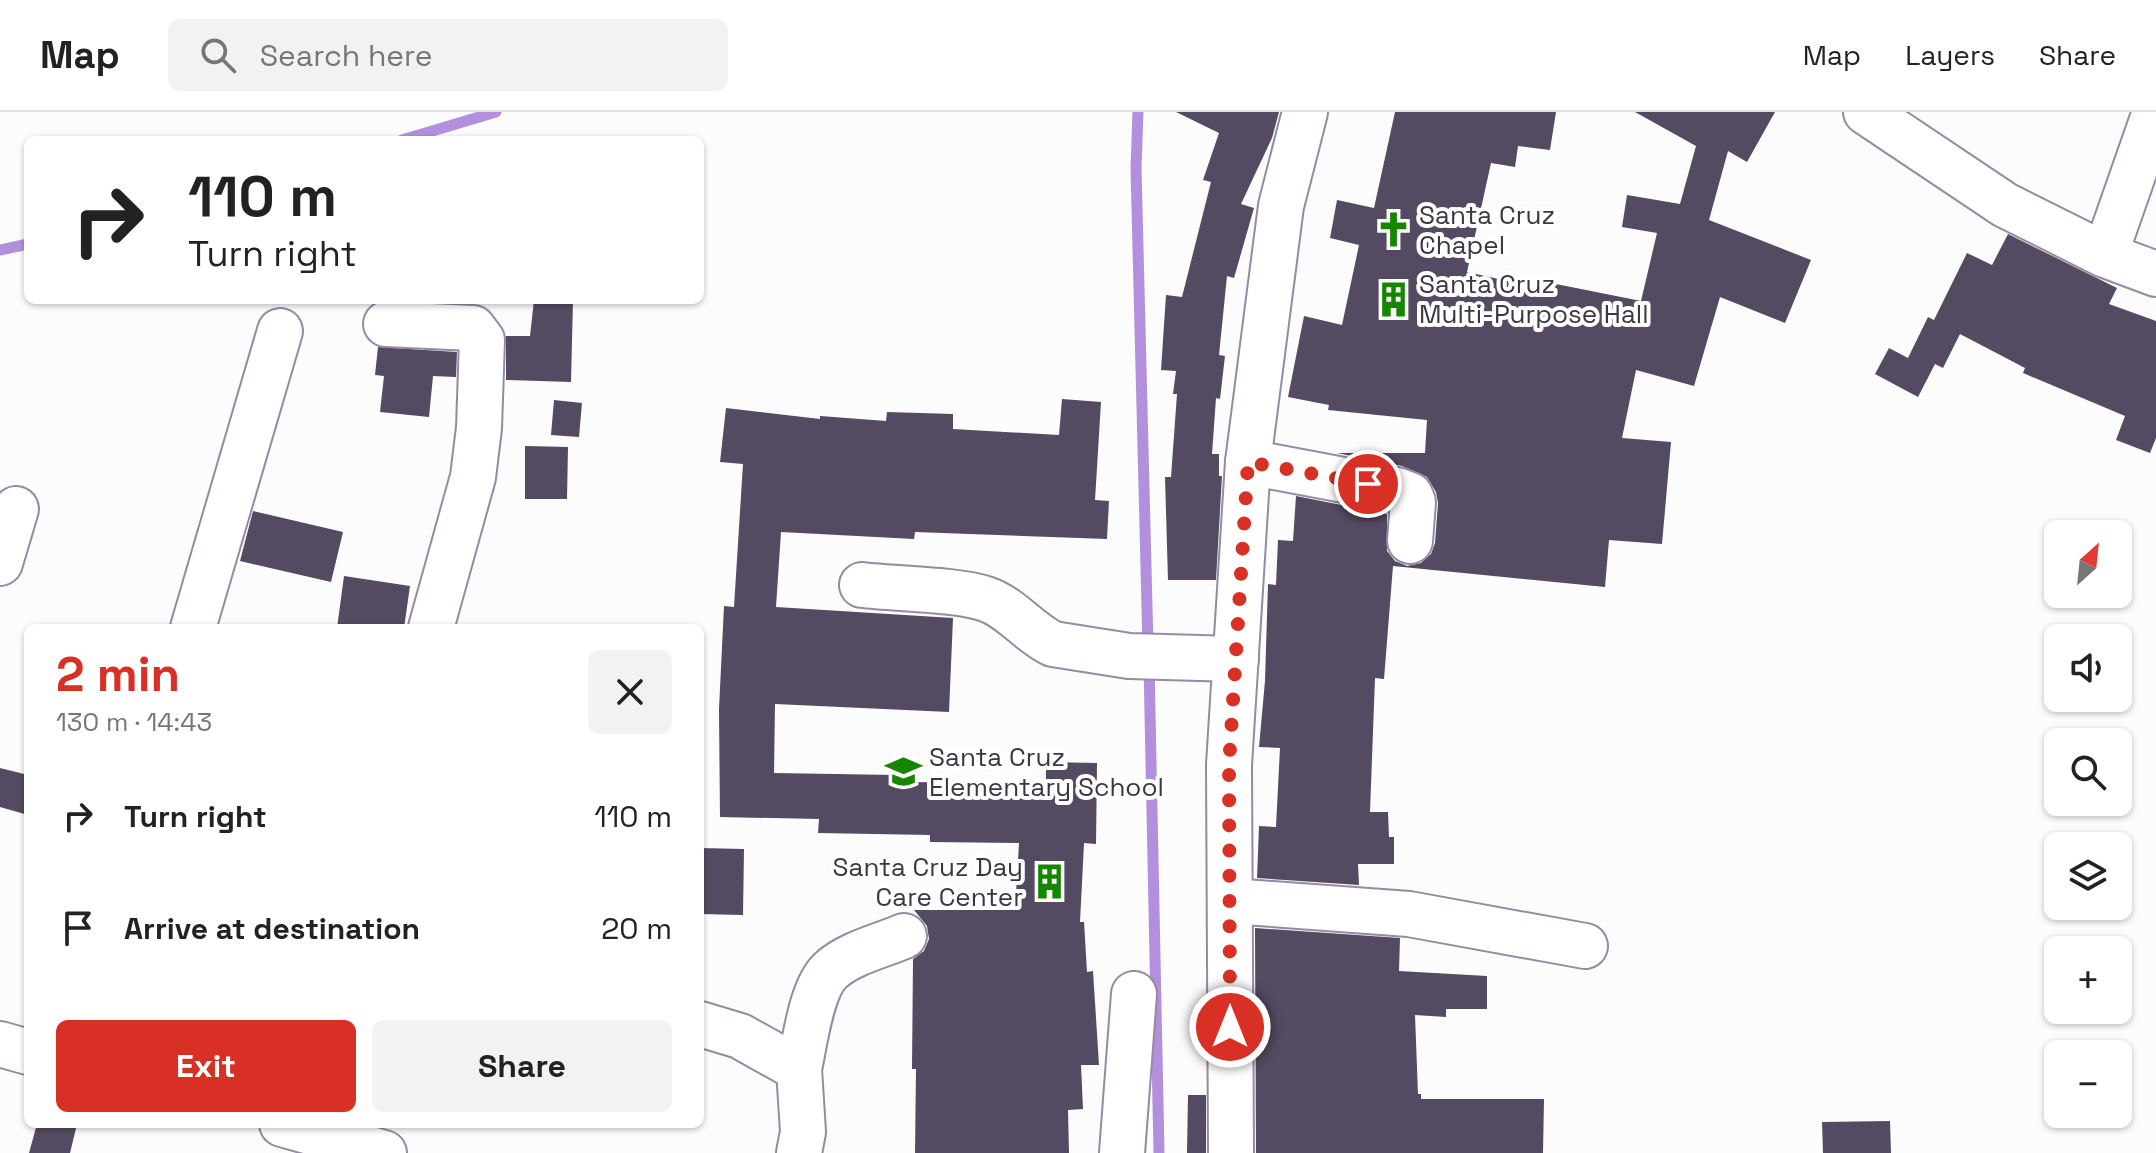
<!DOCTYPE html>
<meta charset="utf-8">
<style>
:root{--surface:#fff;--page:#f2f2f2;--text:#222;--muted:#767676;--line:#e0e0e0;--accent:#d93025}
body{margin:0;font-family:"Space Grotesk",sans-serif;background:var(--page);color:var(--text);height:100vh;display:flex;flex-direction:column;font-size:30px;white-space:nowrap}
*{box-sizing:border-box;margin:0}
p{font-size:26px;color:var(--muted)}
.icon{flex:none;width:44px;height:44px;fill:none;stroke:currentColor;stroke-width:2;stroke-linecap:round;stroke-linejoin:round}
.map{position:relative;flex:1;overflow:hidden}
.drawer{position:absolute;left:24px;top:512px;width:680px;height:504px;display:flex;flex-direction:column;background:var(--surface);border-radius:12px;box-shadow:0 2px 6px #0004}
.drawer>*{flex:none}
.top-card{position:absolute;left:24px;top:24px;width:680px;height:168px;border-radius:12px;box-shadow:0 2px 6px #0004;background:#fff;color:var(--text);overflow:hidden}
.needle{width:52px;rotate:27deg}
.buttons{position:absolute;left:2044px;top:408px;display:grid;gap:16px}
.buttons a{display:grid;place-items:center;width:88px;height:88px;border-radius:12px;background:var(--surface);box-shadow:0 2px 6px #0004;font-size:40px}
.pin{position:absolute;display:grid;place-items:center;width:68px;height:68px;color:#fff;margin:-34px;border:4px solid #fff;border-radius:50%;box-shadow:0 2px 8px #0007}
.me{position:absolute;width:88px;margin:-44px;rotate:0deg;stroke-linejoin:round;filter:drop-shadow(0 0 6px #0008)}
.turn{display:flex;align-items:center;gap:28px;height:168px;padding:0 32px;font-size:36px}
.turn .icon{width:104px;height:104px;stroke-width:2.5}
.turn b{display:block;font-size:56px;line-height:68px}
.round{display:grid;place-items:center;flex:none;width:84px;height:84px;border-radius:12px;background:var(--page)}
.summary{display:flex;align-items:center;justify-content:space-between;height:136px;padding:0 32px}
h1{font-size:48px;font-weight:700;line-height:60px;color:var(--accent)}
.primary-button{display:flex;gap:16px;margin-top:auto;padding:16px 32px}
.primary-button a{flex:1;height:92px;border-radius:12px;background:var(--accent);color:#fff;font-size:32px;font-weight:700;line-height:92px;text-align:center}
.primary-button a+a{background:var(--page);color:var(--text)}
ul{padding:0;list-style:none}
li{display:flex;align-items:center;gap:24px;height:112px;padding:0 32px}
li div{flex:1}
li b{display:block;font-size:30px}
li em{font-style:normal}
header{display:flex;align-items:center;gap:48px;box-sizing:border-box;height:112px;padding:0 40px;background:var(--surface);border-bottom:2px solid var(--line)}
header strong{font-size:38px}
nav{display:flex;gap:44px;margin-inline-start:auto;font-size:28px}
.search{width:560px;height:72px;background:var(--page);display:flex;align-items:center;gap:20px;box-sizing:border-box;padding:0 28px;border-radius:12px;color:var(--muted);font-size:30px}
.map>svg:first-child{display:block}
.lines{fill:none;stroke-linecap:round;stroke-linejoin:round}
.stream{stroke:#b390de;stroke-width:11}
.building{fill:#544a61}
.minor-casing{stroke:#958aa4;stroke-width:48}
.major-casing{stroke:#958aa4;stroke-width:48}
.minor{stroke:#fff;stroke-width:44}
.major{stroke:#fff;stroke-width:44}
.route{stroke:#d93025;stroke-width:14;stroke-dasharray:0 25.2}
.labels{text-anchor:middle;stroke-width:8;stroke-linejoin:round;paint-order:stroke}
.poi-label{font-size:26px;fill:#3b3641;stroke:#fff;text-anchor:start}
</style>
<header>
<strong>Map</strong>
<div class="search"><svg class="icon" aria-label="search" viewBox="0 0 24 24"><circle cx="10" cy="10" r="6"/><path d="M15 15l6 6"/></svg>Search here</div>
<nav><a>Map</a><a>Layers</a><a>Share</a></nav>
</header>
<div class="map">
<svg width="2156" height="1041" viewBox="0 0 2156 1041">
<rect width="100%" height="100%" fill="#fcfcfc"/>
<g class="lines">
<path class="stream" d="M1138,0L1136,56L1148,535
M402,28L496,0
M0,138L28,132
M1149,552L1159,1041"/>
</g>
<path class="building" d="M1176,0H1279L1272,26L1241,92L1254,96L1234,166L1227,164L1219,243L1225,244L1220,287L1216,286L1212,342H1219V364H1222L1216,468H1168L1165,365H1171L1177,282H1173L1176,259L1161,258L1166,183L1182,185L1211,70L1203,68L1219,21Z
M1395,0H1556L1550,38L1518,34L1515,55L1491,51L1467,160L1549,178L1551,171L1641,189L1657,121L1622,115L1627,83L1680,92L1696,34L1635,0H1775L1747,50L1728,39L1709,108L1811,148L1785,211L1720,185L1694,274L1636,258L1622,326L1671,330L1662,432L1609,428L1605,475L1393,454L1384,567L1375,566L1370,700H1388L1389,725H1394V752H1358L1359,773L1257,766L1259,714L1276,715L1280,636L1259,635L1265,569L1268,472L1276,473L1278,428L1293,429L1296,384L1387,402V439L1395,449L1407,454L1421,451L1431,442L1435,431L1438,391L1436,380L1427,365L1402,354L1337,341H1425L1427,308L1328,298L1329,293L1288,285L1304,204L1342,213L1359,133L1330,126L1337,88L1374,96Z
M2008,122L2117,176L2109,192L2156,209V326L2150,341L2116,328L2125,304L2023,261L2025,256L1960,222L1943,256L1935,252L1918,285L1875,262L1889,236L1908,246L1928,205L1934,208L1967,141L1992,153Z
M534,188H573L571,270L506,268V224H530Z
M378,235L457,240L456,265L433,264L429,305L380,300L384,264L375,263Z
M1062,287L1101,290L1095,388L1109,389L1107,427L915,420L914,427L781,420L776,495L953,506L949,600L775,592L774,661L895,663V670L1046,671V650L1097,651L1096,732L1084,731L1080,810H1084L1087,860L1093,859L1099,953H1081L1083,997L1068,998L1069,1041H915L916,957H912L913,847L924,839L929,827L927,814L914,798H1015L1019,731L930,730V723L818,721L819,707L720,705L719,597L724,494L734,495L743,352L720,350L726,296L820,307V304L886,309L887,300L953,302V317L1059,323Z
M554,288L582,291L579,325L551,323Z
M525,334L568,335L567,387H525Z
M253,399L343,420L331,470L240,449Z
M344,464L410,474L404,516H337Z
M0,656L28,663V703L0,695Z
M700,736L744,737L743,803L700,802Z
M1255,816L1400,826L1399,859L1487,864V897H1446V905L1415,903L1418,982H1421V987H1544L1543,1041H1256Z
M1188,983H1206V1041H1187Z
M1890,1009L1891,1041H1823L1822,1010Z
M37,1012H77L70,1041H29Z"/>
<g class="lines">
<defs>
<path id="minor" d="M1866,0L2005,93L2105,143L2156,162
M2105,143L2155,0
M386,212L473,216L482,228L479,316L473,365L431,516
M1248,350L1397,378L1410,383L1413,390L1410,429
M0,451L16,397
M862,473C896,477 956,477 986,487C1012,496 1028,520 1053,532L1129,544L1236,547
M193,516L280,219
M1230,789L1409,802L1585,834
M700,912L740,924L799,957L803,1020L799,1041
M0,932L28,940
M799,957C805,930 811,876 831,858C850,841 881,834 904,824
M282,1012L384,1041
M1122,1041L1134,882"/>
<path id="major" d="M1231,1041L1229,653L1248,350L1281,94L1305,0"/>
</defs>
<use href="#minor" class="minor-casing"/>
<use href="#major" class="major-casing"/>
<use href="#minor" class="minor"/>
<use href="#major" class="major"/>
</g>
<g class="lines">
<path class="route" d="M1230,915L1229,653L1248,350L1368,372"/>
</g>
<defs>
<symbol id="church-bare" viewBox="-9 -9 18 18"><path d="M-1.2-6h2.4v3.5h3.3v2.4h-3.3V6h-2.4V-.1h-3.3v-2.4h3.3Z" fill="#168600" stroke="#fff" stroke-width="2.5" paint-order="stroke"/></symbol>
<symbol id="building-bare" viewBox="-9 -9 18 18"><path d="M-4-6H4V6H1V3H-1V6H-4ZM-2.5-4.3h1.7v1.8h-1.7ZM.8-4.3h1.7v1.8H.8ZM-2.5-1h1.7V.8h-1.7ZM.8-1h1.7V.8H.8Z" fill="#168600" stroke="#fff" stroke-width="2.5" paint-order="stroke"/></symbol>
<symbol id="school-bare" viewBox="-9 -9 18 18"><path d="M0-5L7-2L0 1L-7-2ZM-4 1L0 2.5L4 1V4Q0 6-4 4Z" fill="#168600" stroke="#fff" stroke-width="2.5" paint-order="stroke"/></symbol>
</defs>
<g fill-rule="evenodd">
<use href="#church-bare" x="1368" y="92" width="51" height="51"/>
<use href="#building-bare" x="1368" y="162" width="51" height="51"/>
<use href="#school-bare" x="878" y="634" width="51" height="51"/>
<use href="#building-bare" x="1024" y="744" width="51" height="51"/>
</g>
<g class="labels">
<g class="poi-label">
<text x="1419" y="112">Santa Cruz<tspan x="1419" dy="30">Chapel</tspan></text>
<text x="1419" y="181">Santa Cruz<tspan x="1419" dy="30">Multi-Purpose Hall</tspan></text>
<text x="929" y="654">Santa Cruz<tspan x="929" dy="30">Elementary School</tspan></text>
<text x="1023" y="764" text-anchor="end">Santa Cruz Day<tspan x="1023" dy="30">Care Center</tspan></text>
</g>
</g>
</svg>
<div class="buttons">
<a><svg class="needle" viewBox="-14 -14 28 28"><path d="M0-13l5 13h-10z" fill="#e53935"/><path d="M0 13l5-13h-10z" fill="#767676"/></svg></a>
<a><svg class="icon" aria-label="sound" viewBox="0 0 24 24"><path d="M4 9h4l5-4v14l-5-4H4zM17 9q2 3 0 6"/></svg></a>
<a><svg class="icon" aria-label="search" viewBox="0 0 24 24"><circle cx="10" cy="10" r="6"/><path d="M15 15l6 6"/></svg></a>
<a><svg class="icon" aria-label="layers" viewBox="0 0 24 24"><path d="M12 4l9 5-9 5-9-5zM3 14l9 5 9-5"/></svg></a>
<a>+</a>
<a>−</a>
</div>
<div class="pin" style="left:1368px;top:372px;background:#d93025"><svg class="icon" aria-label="arrive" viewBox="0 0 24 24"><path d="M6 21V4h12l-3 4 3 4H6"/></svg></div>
<svg class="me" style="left:1230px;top:915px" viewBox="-20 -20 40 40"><circle r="17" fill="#d93025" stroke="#fff" stroke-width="3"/><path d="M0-11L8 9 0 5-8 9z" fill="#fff"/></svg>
<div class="top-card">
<div class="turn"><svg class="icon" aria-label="right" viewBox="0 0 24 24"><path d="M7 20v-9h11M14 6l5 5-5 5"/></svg><div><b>110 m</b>Turn right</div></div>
</div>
<section class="drawer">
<div class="summary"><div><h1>2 min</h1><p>130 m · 14:43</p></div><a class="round"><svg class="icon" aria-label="close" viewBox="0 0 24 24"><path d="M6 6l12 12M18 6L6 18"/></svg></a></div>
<ul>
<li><svg class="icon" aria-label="right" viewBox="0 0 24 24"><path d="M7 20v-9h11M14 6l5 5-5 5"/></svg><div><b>Turn right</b></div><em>110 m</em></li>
<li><svg class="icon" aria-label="arrive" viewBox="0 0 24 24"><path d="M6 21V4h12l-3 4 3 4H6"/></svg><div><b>Arrive at destination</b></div><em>20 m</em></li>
</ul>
<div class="primary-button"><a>Exit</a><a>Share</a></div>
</section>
</div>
